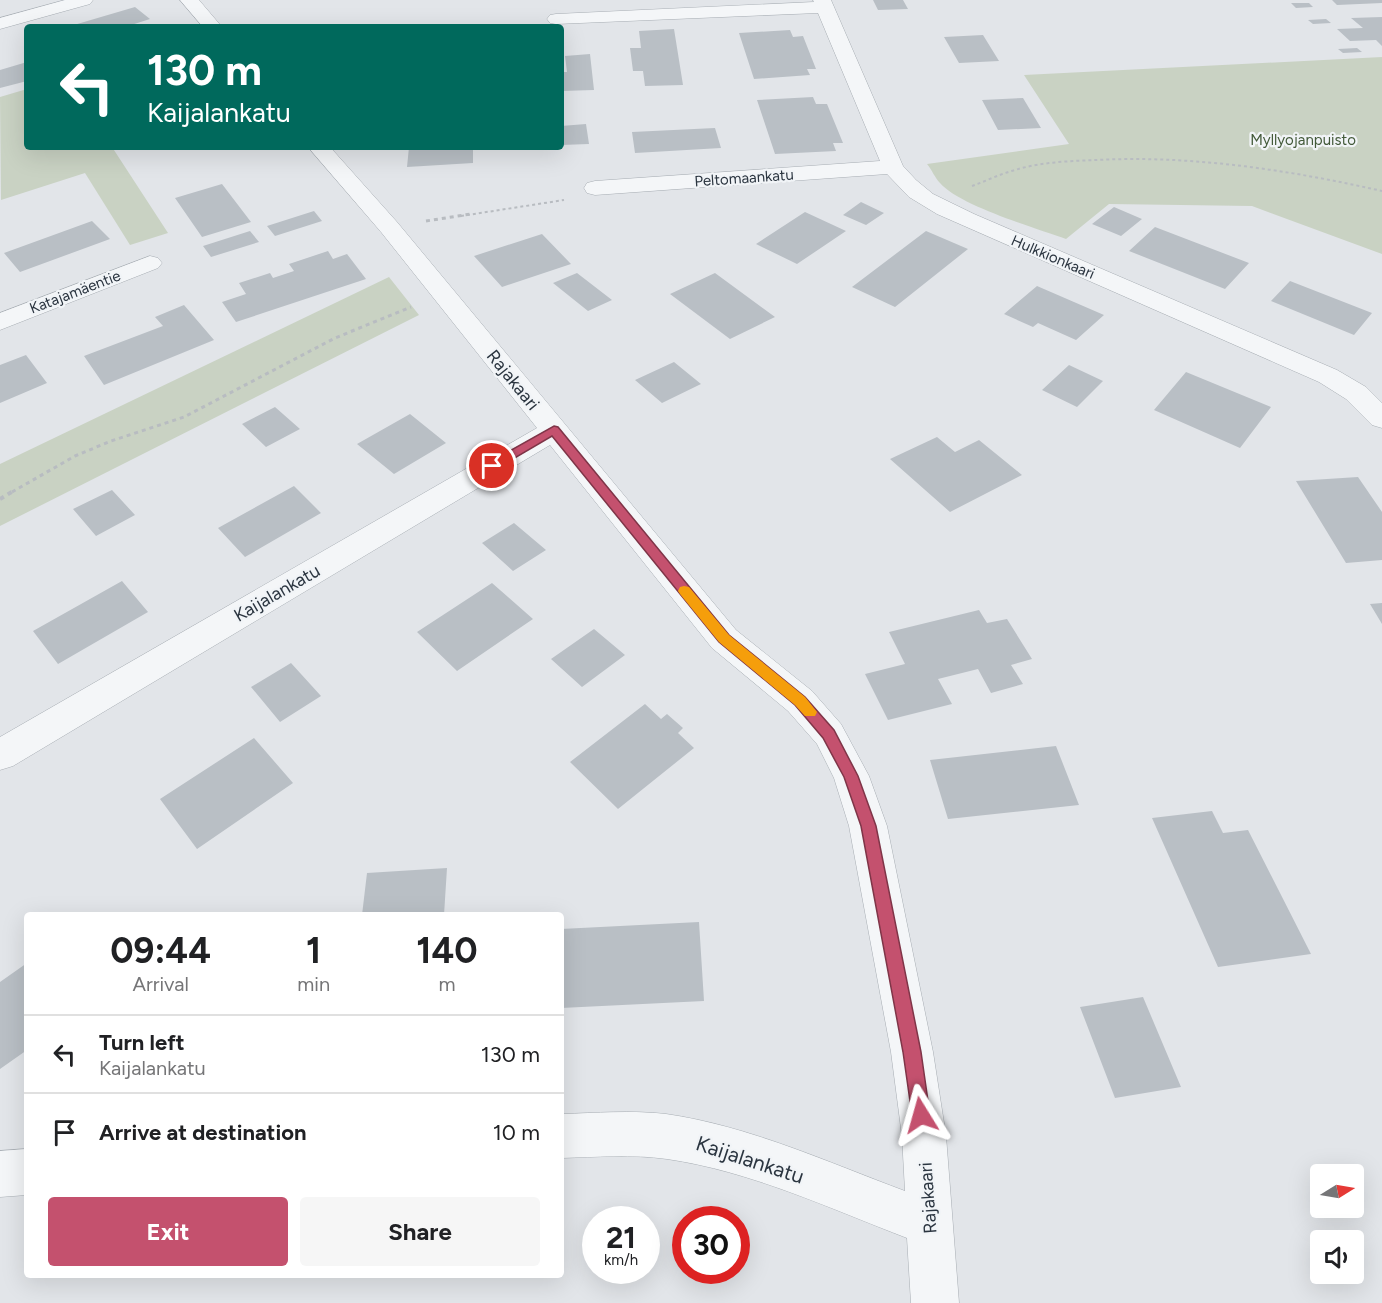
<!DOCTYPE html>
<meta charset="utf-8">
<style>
:root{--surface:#fff;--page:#f6f6f6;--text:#202124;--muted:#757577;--line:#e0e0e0;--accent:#c4516e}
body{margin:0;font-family:Figtree,sans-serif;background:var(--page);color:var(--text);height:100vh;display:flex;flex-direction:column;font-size:22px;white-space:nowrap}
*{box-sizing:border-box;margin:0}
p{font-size:20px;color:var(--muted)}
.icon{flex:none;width:33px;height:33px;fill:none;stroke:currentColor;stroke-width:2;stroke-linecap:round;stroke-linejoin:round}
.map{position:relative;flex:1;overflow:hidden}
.details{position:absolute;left:24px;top:912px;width:540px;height:366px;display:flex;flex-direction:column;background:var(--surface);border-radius:6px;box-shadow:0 6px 24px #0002}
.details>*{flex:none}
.banner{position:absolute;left:24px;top:24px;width:540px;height:126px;border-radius:6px;box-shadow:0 6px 24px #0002;background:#00695c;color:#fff;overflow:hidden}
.needle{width:39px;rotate:79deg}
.tools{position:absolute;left:1310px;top:1164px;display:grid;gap:12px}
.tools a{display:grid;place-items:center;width:54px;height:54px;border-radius:6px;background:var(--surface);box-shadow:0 6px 24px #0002;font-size:30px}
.speed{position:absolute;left:582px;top:1206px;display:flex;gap:12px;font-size:30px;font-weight:700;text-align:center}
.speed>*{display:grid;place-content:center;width:78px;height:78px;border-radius:50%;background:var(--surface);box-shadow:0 6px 24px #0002;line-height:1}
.speed small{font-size:15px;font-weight:400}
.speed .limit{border:9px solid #d22;background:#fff;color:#111}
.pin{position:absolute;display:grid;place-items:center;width:51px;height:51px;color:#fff;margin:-26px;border:3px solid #fff;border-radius:50%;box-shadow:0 2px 6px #0007}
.me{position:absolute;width:66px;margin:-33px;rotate:352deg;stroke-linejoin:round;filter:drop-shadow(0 0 4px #0008)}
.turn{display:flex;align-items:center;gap:21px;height:126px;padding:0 24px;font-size:27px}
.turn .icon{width:78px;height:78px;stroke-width:2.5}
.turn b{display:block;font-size:42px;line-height:51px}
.eta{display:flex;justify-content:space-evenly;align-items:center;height:102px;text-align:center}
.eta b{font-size:36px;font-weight:700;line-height:42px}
.primary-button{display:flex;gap:12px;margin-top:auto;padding:12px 24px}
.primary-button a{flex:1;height:69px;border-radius:6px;background:var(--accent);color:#fff;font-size:24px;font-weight:700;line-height:69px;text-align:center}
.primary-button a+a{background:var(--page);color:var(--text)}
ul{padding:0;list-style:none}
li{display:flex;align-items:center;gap:18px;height:78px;padding:0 24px;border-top:2px solid var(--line)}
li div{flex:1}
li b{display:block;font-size:22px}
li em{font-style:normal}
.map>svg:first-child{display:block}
.green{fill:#c9d2c3}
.building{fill:#b9bfc5}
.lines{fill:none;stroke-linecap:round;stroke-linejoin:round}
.minor-casing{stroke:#a7adb3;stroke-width:1}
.path-far2{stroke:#b8bcc1;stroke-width:2;stroke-dasharray:3 3;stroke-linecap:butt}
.path-far1{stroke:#b8bcc1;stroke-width:3;stroke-dasharray:4 4;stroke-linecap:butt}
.path{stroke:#b8bcc1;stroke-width:4;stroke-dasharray:4.5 4.5;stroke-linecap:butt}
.minor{fill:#f4f6f8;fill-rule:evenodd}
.route{fill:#c4516e;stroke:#7f3548;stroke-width:1.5}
.slow{fill:#f59e0b}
.labels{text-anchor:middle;stroke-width:4.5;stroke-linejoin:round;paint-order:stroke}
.far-park-label{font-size:15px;fill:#435a3a;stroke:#f1f4f7}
.far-street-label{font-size:15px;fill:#2b3540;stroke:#f1f4f7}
.street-label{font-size:18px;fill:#2b3540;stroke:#f1f4f7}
.near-street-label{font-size:21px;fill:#2b3540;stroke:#f1f4f7}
</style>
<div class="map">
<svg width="1382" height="1303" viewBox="0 0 1382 1303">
<rect width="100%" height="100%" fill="#e2e5e9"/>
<path class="green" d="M1382,57V254L1252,206L1109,204L1066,239C1036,228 960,206 940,183C935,178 932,170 927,164L1069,144L1024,75Z
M27,89V147H112L168,233L130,245L85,173L1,200L0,97Z
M389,277L419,315L0,526V464Z"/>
<path class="building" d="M873,0H903L908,9L878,10Z
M1332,0H1382V3L1337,5Z
M1291,3H1309L1313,7L1296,8Z
M135,7L150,19L128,26L130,27H67Z
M1382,17V46L1376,40L1350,41L1337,29L1363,28L1351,18Z
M1326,19L1331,23L1313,24L1308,20Z
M674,29L683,85L645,86L643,71H633L630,48H641L639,31Z
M790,30L793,37L803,36L816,69H807L810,75L754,79L739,33Z
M983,35L999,61L959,63L944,37Z
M1357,48L1362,52L1343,53L1338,49Z
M590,54L594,90L561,91V72H567L565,56Z
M27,62V81L0,88V70Z
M813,97L816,104H827L843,143H833L836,151L775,154L757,100Z
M1023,98L1041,128L998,130L982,100Z
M586,124L589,144L561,145V126Z
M715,128L721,148L635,153L632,132Z
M409,147H473V163L407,167Z
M222,184L251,222L202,237L175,198Z
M861,202L884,213L866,225L843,215Z
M1114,207L1142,219L1121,236L1092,224Z
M314,211L322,221L275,236L267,226Z
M805,212L846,231L797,264L756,244Z
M92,221L110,239L20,272L4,253Z
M1155,227L1249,263L1225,289L1129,251Z
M250,231L259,242L211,257L203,246Z
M926,231L968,249L895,307L852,287Z
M542,234L571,264L502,287L474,256Z
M328,251L333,259L347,254L366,279L236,322L222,302L246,294L239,283L270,273L273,278L294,271L289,264Z
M577,273L612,300L588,311L553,283Z
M715,273L775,317L730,339L670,294Z
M1290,281L1372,313L1354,335L1271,301Z
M1037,286L1104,315L1076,340L1038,323L1033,327L1004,314Z
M184,305L214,340L104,385L84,356L163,326L155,317Z
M26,355L47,383L0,403V365Z
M674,362L701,384L662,403L635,380Z
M1069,365L1103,381L1077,407L1042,390Z
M1186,372L1271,407L1240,448L1154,410Z
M275,407L300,429L266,447L242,424Z
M410,414L446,443L394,474L357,444Z
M937,437L955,452L979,440L1022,475L950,512L890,459Z
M1358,477L1382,512V560L1346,563L1296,481Z
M294,486L321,513L245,557L218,528Z
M112,490L135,515L96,536L73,509Z
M514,523L546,550L513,571L482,543Z
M122,581L148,612L58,664L33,631Z
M492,583L533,619L457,671L417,632Z
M1382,603V624L1370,604Z
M979,610L987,623L1007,619L1032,659L1011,665L1023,684L991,693L978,669L938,679L952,704L888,720L865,674L905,664L889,632Z
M594,629L625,655L582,687L551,659Z
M291,663L321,696L280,722L251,687Z
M645,704L661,719L667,714L683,728L678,733L694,748L618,809L570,762Z
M254,738L293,783L197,849L160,799Z
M1056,746L1079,805L948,819L930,760Z
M1212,811L1223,833L1248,830L1311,954L1218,967L1152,818Z
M447,868L444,915H362L367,873Z
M699,922L704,1001L561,1008V929Z
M27,963V1050L0,1069V982Z
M1143,997L1181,1087L1115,1098L1080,1007Z"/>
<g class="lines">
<defs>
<path id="minor" d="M65,0H93L90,4L0,29V18Z
M180,0H199L222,27H203Z
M813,0H831L903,166L916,180L933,194L974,214L1337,370L1366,387L1382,403V428L1372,425L1346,399L1319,382L937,214L909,197L887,174L595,195L587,193L584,188L587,183L595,181L880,161L818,13L556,24L550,23L547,19L550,15L556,14L814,2Z
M308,147H330L397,222L736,630L812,691L841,724L869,776L887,826L933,1052L946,1136L959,1303H911L907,1238C829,1208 750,1171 667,1159C632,1154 596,1157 561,1158V1114C596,1113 631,1110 666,1114C749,1126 827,1162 905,1191L902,1136L891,1052L849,826L834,778L817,744L788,711L712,648L550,445L13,766L0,770V737L537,428L381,232Z
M150,256L158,258L162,263L158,268L0,330V313Z
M27,1149V1195L0,1197V1151Z"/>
</defs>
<use href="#minor" class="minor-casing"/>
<path class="path-far2" d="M972,186C986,181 1000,174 1015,170C1041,162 1070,161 1096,160C1192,155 1289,170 1382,191
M461,216L564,200"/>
<path class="path-far1" d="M426,221L471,214
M12,492L75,456L111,441L184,417L335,338L411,307"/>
<path class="path" d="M0,499L15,490"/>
<use href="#minor" class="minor"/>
</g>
<path class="route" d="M554,426L558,427L729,635L805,697L834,730L858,776L876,826L921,1052L930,1115L927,1121L921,1124L914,1121L912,1115L903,1052L861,826L844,777L823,738L795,705L719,642L552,436L496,469H488V463Z"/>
<path class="slow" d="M684,586L689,587L729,635L805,697L817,712L815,716H805L795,705L719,642L680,594L678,591L680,587Z"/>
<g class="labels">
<g class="far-park-label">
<text x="1303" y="145">Myllyojanpuisto</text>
</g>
<g class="far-street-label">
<text transform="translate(744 178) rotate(-4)" y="5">Peltomaankatu</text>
<text transform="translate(1053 257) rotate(23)" y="5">Hulkkionkaari</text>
<text transform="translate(75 292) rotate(-21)" y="5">Katajamäentie</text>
</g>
<g class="street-label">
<text transform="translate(513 380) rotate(51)" y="6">Rajakaari</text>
<text transform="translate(277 593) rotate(-30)" y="6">Kaijalankatu</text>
<text transform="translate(928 1198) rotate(-94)" y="6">Rajakaari</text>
</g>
<g class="near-street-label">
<text transform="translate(750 1160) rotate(18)" y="7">Kaijalankatu</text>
</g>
</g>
</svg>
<div class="tools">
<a><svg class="needle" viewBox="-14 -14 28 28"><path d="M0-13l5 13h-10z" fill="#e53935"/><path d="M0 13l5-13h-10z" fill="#757577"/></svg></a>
<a><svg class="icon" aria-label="sound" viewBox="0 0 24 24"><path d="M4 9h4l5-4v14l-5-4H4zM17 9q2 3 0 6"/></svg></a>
</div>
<div class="speed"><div>21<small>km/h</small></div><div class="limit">30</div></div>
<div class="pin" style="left:492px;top:466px;background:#d93025"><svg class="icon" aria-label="arrive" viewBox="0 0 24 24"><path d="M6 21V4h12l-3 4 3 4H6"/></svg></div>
<svg class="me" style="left:921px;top:1115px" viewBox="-20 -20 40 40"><path d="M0-17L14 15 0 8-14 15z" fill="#c4516e" stroke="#fff" stroke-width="4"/></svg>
<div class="banner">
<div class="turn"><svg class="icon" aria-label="left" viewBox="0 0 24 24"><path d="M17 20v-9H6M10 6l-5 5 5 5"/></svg><div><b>130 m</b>Kaijalankatu</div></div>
</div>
<section class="details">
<div class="eta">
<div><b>09:44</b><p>Arrival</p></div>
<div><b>1</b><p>min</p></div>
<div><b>140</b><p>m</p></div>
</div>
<ul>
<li><svg class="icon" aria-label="left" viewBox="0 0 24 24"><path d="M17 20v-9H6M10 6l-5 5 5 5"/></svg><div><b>Turn left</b><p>Kaijalankatu</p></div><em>130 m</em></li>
<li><svg class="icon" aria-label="arrive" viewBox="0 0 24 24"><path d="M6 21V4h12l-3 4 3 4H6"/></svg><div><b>Arrive at destination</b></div><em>10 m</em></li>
</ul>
<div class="primary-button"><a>Exit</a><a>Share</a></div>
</section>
</div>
